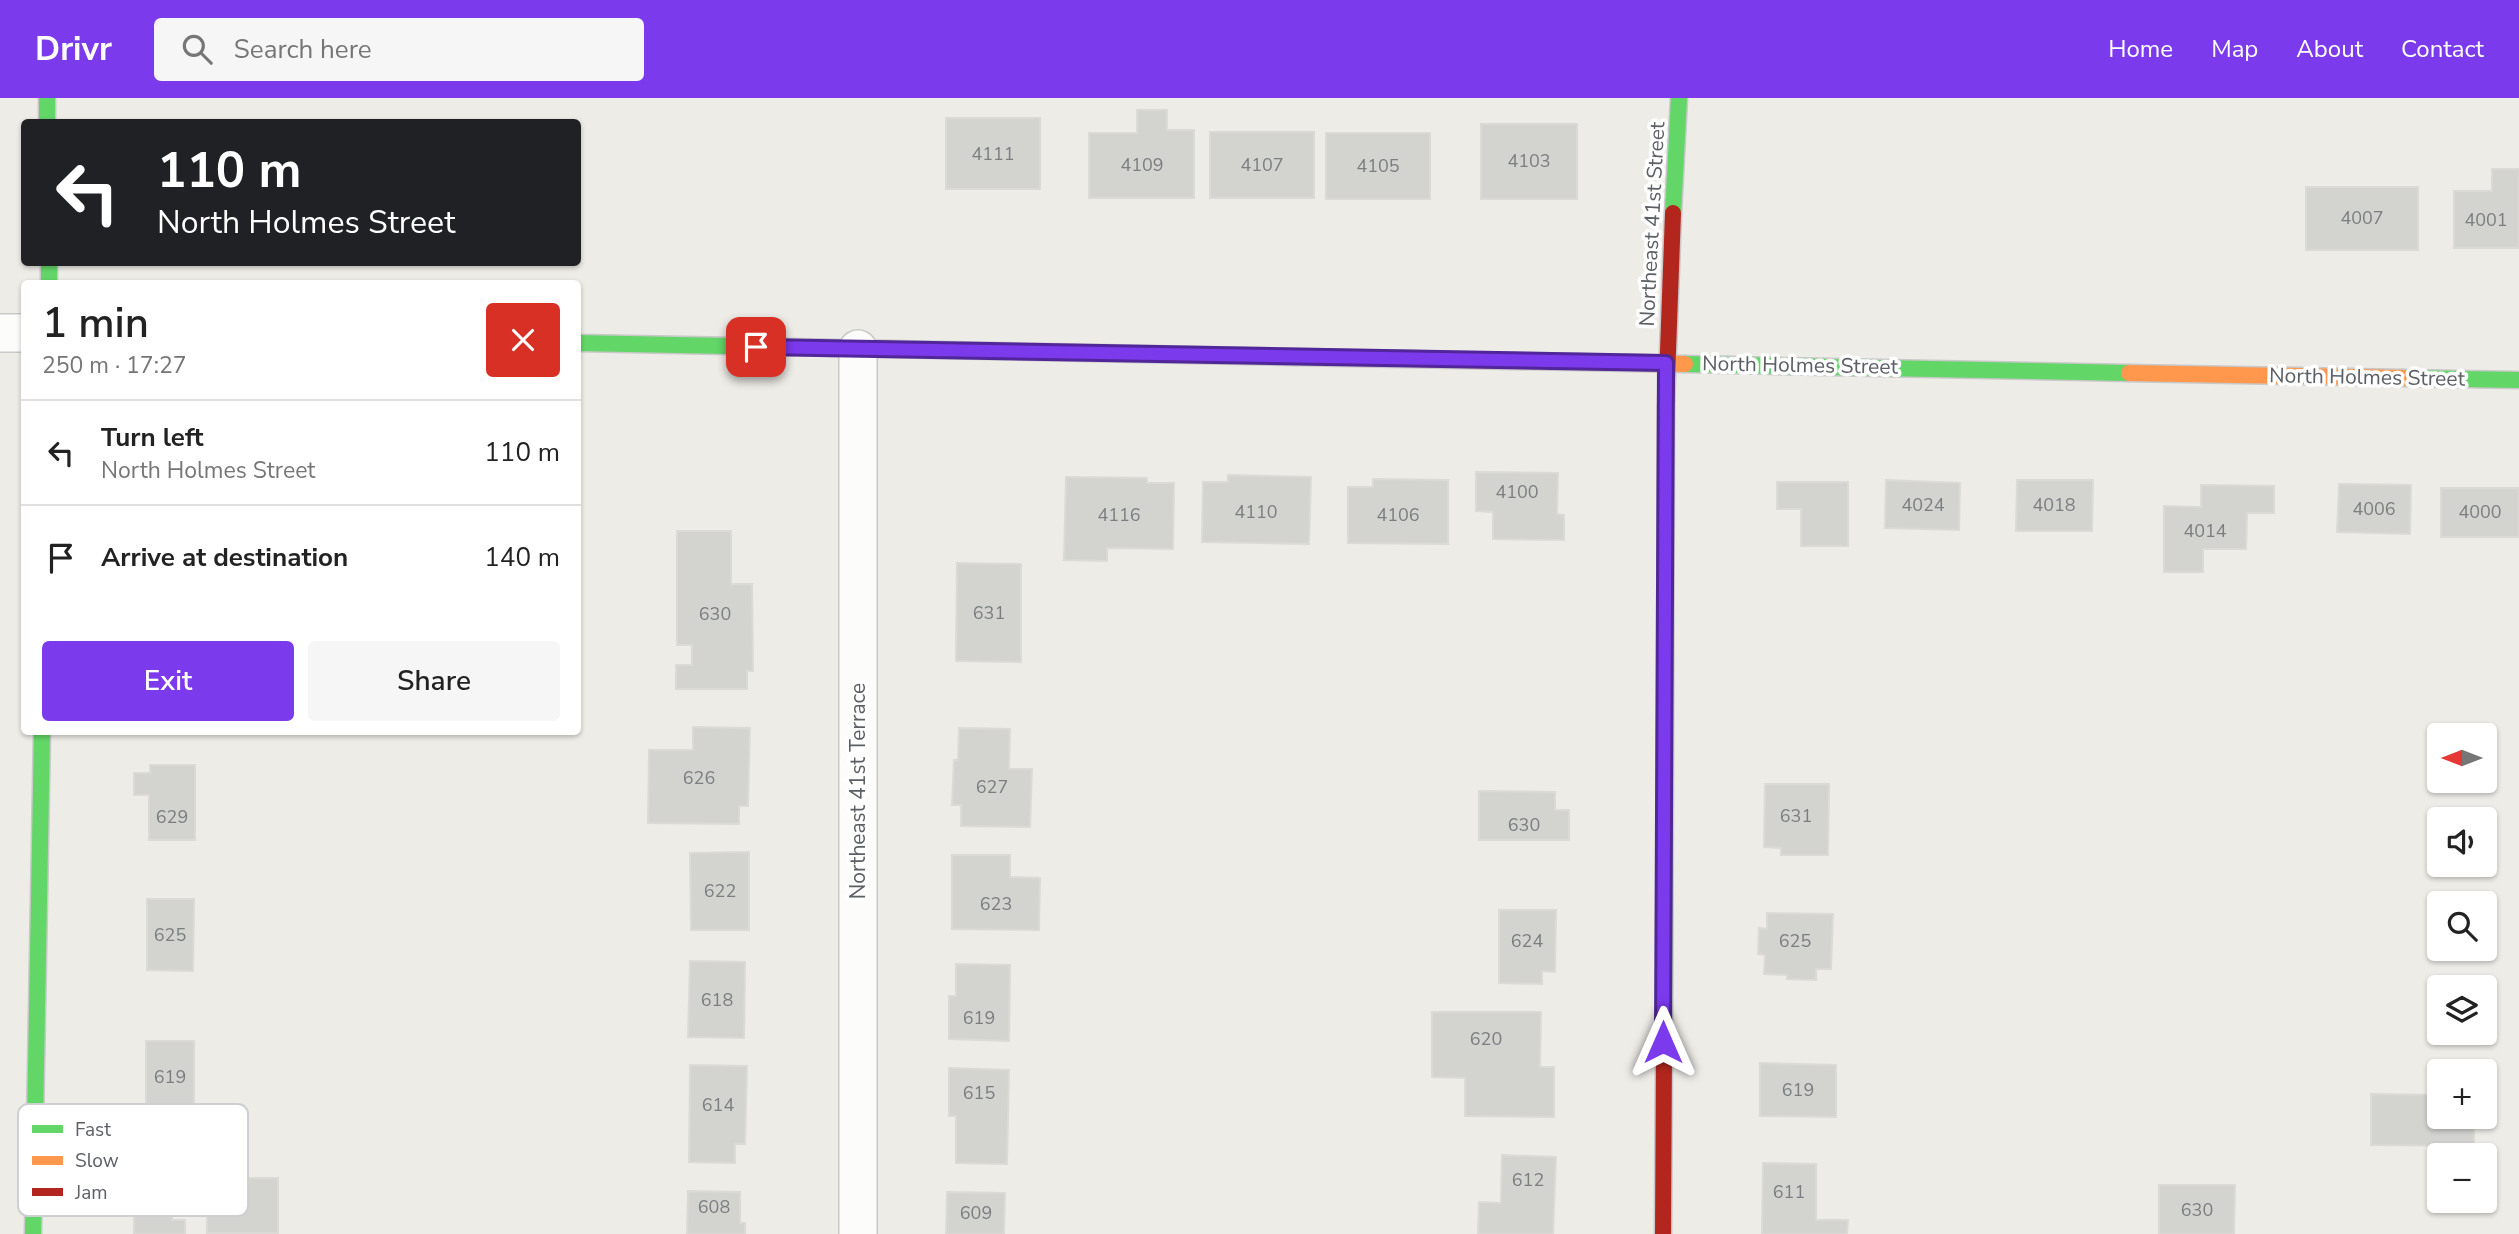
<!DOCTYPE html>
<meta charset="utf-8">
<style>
:root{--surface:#fff;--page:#f6f6f6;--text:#222;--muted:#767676;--line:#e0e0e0;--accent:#7c3aed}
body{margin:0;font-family:"Nunito Sans",sans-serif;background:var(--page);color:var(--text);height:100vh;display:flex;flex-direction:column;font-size:26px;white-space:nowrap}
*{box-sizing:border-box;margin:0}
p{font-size:23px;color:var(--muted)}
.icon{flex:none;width:38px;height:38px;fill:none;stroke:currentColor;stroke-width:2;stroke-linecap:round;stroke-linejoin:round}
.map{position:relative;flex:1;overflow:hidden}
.drawer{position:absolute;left:21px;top:182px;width:560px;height:455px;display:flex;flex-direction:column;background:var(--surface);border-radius:7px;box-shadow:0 2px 5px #0004}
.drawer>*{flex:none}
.hud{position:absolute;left:21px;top:21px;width:560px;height:147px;border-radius:7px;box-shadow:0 2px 5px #0004;background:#202124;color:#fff;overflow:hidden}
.needle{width:46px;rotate:270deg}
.fabs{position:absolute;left:2427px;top:625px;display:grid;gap:14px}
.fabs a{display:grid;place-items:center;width:70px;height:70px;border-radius:7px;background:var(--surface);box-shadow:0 2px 5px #0004;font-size:35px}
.pin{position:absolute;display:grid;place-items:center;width:60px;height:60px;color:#fff;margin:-30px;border-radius:14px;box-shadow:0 4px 10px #0006}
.me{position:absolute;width:77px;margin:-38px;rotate:0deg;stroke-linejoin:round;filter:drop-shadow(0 0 5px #0008)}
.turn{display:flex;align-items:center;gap:24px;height:147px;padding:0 21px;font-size:32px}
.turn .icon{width:91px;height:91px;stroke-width:2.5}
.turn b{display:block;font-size:49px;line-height:60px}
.round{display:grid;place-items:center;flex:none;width:74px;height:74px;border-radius:7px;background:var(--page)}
.overview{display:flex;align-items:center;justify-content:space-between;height:119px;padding:0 21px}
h1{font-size:42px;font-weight:600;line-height:52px}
.primary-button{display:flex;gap:14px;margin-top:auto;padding:14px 21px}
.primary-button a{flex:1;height:80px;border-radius:7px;background:var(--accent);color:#fff;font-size:28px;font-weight:600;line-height:80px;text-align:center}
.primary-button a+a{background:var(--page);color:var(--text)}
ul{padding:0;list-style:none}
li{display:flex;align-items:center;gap:21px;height:105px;padding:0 21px;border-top:2px solid var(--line)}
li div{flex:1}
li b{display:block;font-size:26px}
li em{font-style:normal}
header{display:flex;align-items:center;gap:42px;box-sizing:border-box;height:98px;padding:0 35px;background:var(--accent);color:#fff}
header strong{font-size:33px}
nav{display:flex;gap:38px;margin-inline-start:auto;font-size:24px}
.search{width:490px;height:63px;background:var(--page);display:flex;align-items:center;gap:18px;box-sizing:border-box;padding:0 24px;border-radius:7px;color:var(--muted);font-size:26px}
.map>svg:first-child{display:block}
.building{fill:#d3d3d0;stroke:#dcdad6;stroke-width:2}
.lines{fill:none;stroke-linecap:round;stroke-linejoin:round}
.street-casing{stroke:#c9c9c9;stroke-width:40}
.fast-casing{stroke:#c9c9c9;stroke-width:19}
.slow-casing{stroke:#c9c9c9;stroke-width:19}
.jam-casing{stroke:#c9c9c9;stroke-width:19}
.street{stroke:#fcfcfb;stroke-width:37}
.fast{stroke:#63d668;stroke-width:16}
.slow{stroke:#ff974d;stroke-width:16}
.jam{stroke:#b3261e;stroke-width:16}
.route-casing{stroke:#51269a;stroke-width:18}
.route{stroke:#7c3aed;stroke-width:12}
.labels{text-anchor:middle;stroke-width:7;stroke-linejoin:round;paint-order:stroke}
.number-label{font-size:18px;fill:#7b7e81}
.street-label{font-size:21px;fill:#5c6065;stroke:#fff}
.key{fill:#fff;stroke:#cecfd1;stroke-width:2}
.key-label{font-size:19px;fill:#5c6065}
</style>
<header>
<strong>Drivr</strong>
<div class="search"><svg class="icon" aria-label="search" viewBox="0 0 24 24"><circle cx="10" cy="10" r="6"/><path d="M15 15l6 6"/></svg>Search here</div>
<nav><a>Home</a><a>Map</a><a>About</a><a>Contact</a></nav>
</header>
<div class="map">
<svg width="2519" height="1136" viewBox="0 0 2519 1136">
<rect width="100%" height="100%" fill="#edece7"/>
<path class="building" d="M1137,12H1167V32H1194V100H1089V35H1137Z
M946,20H1040V91H946Z
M1481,26H1577V101H1481Z
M1210,34H1314V100H1210Z
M1326,35H1430V101H1326Z
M2492,71H2519V150H2454V93H2492Z
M2306,89H2418V152H2306Z
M1476,374L1558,375L1557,416L1564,417V442L1493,441V414L1476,413Z
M1228,377L1311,379L1309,446L1202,444L1203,384H1228Z
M1066,379L1147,380V385H1174L1173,451L1107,450V463L1064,462Z
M1373,381L1448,382V446L1348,445V389H1373Z
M1886,382L1960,385L1959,432L1885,430Z
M2017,382H2093L2092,433H2016Z
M1777,384H1848V448H1801V411H1777Z
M2339,386L2411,387L2410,436L2337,434Z
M2201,387L2274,388V415H2247L2246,451H2203V474H2164V408L2201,409Z
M2441,390H2519V439H2441Z
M677,433H731V486H752L753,573H747V591H676V567H692V547H677Z
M957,465L1021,466V564L956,563Z
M693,629L750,630L748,708H739V726L648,725L649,652H693Z
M959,630L1010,631L1009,671H1032L1030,729L961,728V707H952L954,662H958Z
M150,667H195V742H149V697H134V675H150Z
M1765,686H1829L1828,757H1781V750L1764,749Z
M1479,693L1555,694V712H1569V742H1479Z
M749,754V832H691L690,755Z
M952,757H1010V779L1040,780L1039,832L952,831Z
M147,801H194L193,873L147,872Z
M1499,812H1556L1555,874L1542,873V886L1499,885Z
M1767,815L1833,816L1831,871H1816V882L1787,881V877L1764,876L1765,857L1758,856L1759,830L1767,831Z
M690,863L745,864L744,940L688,939Z
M956,866L1010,867L1009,943L949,941V898H956Z
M1432,914H1541L1540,969H1554V1019L1465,1018V980L1432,979Z
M146,943H194V1016H146Z
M1760,965L1836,967V1019L1760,1018Z
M690,967L747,968L745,1046H735V1065L689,1064Z
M949,970L1009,972L1007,1066L956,1065V1018H949Z
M2371,996L2440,997V1018H2474V1048L2371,1047Z
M145,1054H246V1080H278V1135H207V1099H172V1122H185V1136H134V1109H145Z
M1502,1057L1556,1059L1553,1136H1478L1479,1104L1501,1105Z
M1763,1065L1816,1066V1122H1848L1847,1136H1762Z
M2159,1087H2235L2234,1136H2159Z
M688,1093L740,1094V1125H745V1136H687Z
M947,1094L1005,1095L1004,1136H946Z"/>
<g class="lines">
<defs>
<path id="street" d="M0,235H24
M858,1136V251"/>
<path id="fast" d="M47,0V24
M1673,115L1679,0
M49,164V186
M578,245L1296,259
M1685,266L2129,275
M2403,280L2519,282
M1664,951L1666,309
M33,1136L42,634"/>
<path id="slow" d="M1296,259L1685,266
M2129,275L2403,280"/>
<path id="jam" d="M1666,309L1673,115
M1663,1136L1664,951"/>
</defs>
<use href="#street" class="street-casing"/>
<use href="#fast" class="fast-casing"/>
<use href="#slow" class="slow-casing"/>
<use href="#jam" class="jam-casing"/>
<use href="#street" class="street"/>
<use href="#fast" class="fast"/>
<use href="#slow" class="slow"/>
<use href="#jam" class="jam"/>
</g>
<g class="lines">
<defs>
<path id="route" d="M756,249L1666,265L1663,944"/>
</defs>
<use href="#route" class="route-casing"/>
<use href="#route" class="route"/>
</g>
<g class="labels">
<g class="number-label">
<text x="993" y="62">4111</text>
<text x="1529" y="69">4103</text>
<text x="1142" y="73">4109</text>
<text x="1262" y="73">4107</text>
<text x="1378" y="74">4105</text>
<text x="2362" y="126">4007</text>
<text x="2486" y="128">4001</text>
<text x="1517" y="400">4100</text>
<text x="1923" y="413">4024</text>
<text x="2054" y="413">4018</text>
<text x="2374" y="417">4006</text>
<text x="1256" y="420">4110</text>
<text x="2480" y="420">4000</text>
<text x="1119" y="423">4116</text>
<text x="1398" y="423">4106</text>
<text x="2205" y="439">4014</text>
<text x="989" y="521">631</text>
<text x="715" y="522">630</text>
<text x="699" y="686">626</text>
<text x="992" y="695">627</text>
<text x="1796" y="724">631</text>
<text x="172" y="725">629</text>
<text x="1524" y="733">630</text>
<text x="720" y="799">622</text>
<text x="996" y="812">623</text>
<text x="170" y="843">625</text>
<text x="1527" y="849">624</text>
<text x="1795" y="849">625</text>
<text x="717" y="908">618</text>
<text x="979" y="926">619</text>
<text x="1486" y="947">620</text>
<text x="170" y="985">619</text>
<text x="1798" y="998">619</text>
<text x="979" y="1001">615</text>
<text x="718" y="1013">614</text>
<text x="1528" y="1088">612</text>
<text x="1789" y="1100">611</text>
<text x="714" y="1115">608</text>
<text x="2197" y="1118">630</text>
<text x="976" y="1121">609</text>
</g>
<g class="street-label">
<text transform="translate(1652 126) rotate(-87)" y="7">Northeast 41st Street</text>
<text transform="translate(1800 267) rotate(1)" y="7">North Holmes Street</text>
<text transform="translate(2367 279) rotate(1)" y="7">North Holmes Street</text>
<text transform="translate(858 693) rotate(-90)" y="7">Northeast 41st Terrace</text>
</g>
</g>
<rect x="18" y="1006" width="230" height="112" rx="10" class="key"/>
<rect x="32" y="1027" width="31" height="8" fill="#63d668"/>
<rect x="32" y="1058" width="31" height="9" fill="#ff974d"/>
<rect x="32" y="1090" width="31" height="8" fill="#b3261e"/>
<g class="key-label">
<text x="75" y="1038">Fast</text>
<text x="75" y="1069">Slow</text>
<text x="75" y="1101">Jam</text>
</g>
</svg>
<div class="fabs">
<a><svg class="needle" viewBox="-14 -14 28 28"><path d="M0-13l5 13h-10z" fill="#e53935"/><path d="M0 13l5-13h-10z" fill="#767676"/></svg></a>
<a><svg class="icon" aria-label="sound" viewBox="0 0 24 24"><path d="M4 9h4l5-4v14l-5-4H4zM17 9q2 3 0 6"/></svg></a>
<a><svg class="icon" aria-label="search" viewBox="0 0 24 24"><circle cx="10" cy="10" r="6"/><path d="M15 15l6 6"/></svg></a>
<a><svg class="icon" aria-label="layers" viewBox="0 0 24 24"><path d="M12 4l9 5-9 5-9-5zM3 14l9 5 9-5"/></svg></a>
<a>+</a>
<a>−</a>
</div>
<div class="pin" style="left:756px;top:249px;background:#d93025"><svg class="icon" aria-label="arrive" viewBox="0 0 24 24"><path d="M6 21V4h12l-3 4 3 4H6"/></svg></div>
<svg class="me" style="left:1663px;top:944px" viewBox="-20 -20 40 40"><path d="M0-17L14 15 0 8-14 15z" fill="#7c3aed" stroke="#fff" stroke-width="4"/></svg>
<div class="hud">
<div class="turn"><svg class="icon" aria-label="left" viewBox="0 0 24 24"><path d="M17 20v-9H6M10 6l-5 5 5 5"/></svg><div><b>110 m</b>North Holmes Street</div></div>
</div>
<section class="drawer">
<div class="overview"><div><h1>1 min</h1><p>250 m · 17:27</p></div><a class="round" style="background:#d93025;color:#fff"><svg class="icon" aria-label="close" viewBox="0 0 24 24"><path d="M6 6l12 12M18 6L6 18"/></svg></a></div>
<ul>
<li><svg class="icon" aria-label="left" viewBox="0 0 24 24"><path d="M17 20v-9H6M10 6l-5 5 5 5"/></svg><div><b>Turn left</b><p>North Holmes Street</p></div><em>110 m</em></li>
<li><svg class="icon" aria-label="arrive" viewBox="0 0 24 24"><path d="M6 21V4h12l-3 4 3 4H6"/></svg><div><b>Arrive at destination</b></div><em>140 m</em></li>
</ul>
<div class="primary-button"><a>Exit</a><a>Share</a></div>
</section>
</div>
